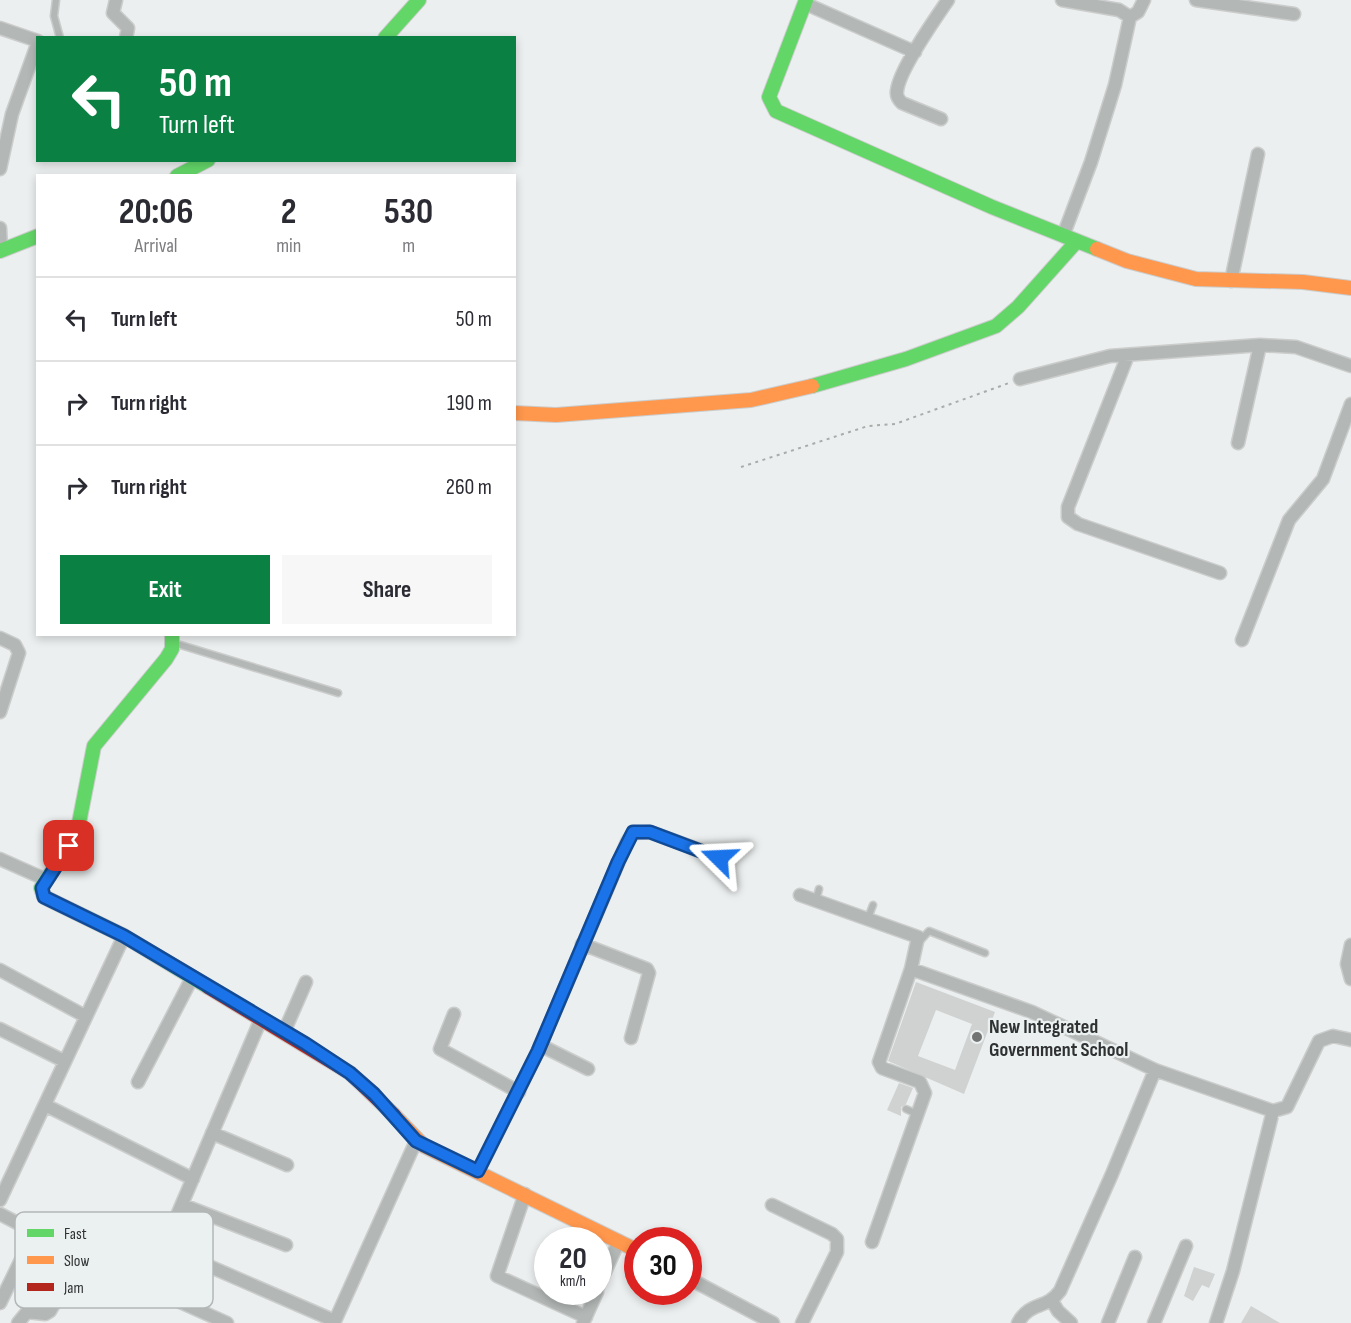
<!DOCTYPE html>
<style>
:root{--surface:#fff;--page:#f7f7f7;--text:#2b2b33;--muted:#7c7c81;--line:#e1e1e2;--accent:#0b8043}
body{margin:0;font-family:"Sofia Sans Condensed",sans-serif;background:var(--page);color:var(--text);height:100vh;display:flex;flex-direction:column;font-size:22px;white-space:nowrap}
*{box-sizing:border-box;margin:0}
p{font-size:20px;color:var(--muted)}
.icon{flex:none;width:33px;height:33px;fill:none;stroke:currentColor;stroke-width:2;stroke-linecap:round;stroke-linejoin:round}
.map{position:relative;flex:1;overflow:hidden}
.drawer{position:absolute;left:36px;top:174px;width:480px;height:462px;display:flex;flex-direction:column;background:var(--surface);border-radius:0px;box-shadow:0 3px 9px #0003}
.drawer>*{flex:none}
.hud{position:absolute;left:36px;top:36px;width:480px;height:126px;border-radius:0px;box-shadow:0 3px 9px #0003;background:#0b8043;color:#fff;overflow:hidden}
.speed{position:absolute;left:534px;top:1227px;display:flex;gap:12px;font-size:30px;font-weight:700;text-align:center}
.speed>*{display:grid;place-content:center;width:78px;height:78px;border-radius:50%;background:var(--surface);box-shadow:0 3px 9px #0003;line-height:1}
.speed small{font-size:15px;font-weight:400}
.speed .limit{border:9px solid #d22;background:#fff;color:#111}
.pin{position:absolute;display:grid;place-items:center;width:51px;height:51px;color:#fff;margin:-26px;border-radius:12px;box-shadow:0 3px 9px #0006}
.me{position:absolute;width:66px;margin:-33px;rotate:291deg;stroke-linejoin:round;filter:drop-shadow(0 0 4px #0008)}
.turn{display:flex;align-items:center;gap:21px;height:126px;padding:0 24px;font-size:27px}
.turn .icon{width:78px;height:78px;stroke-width:2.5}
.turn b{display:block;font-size:42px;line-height:51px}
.eta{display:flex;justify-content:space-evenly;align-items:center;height:102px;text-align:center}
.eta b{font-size:36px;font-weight:700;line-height:42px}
.button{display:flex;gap:12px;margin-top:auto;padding:12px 24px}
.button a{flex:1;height:69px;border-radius:0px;background:var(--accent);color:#fff;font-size:24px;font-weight:700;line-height:69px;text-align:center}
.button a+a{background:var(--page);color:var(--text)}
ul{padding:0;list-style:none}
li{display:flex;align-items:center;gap:18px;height:84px;padding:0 24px;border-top:2px solid var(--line)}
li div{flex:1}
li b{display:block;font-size:22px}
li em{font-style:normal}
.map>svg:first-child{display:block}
.building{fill:#d0d2d2;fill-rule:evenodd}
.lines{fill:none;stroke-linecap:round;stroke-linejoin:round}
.lane-casing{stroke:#cbcccc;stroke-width:9}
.street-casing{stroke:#cbcccc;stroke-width:15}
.fast-casing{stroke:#cbcccc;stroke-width:16}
.slow-casing{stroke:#cbcccc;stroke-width:16}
.jam-casing{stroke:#cbcccc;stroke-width:16}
.path{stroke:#a9acab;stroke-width:2;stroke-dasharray:3 4.5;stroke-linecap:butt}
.lane{stroke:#b3b8b6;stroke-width:6}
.street{stroke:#b3b8b6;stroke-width:12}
.fast{stroke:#63d668;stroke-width:14}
.slow{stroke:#ff974d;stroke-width:14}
.jam{stroke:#b3261e;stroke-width:14}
.route-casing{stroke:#114b97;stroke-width:15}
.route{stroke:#1a73e8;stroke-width:10}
.poi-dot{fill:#727474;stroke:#ebf0f0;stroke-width:2}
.labels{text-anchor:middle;stroke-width:4.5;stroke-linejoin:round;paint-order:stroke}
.poi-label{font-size:20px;font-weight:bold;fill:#303232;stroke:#ebf0f0;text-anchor:start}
.key{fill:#ebf0f0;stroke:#b3b7b7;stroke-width:1.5}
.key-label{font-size:16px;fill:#303232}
</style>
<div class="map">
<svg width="1351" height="1323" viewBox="0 0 1351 1323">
<rect width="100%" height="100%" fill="#ecefef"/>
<path class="building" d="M916,982L995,1012L964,1094L888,1061ZM936,1010L972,1024L955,1070L918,1056Z
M899,1083L913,1088L906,1104L901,1107V1116L887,1110Z
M1194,1267L1215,1274L1209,1288L1202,1285L1193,1301L1184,1296Z
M1251,1306L1280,1323H1241Z"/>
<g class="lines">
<defs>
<path id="lane" d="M56,0L54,16L60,38
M174,643L338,693
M816,900L819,889
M868,918L873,905
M919,942L929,931L985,953
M906,1109L917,1114"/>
<path id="street" d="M116,0L113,13L128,28L126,38
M1062,0L1119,10L1130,17L1115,85L1091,162L1063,236
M1196,0L1294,14
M806,4L915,52
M1130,17L1138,12L1144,0
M0,28L38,41
M941,119L902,103C898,99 896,96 897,91C899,70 935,19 948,0
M0,169L12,114L38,42
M0,228L1,250
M1231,281L1258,154
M1128,355L1068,507V517L1078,524L1220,573
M1020,379L1110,356L1260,345L1296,347L1351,366
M1238,443L1260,345
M0,638L15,645L19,653L0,712
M1242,640L1289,520L1323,479L1351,404
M0,859L47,880
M800,895L918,937L911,969L879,1062L882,1068L920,1082L925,1093L872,1242
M582,944L647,969L649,973L631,1038
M1351,945L1347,964L1351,979
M911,969L1032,1012L1155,1070L1273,1111L1287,1107L1319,1041L1333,1036L1351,1040
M0,970L85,1016
M454,1014L440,1049L519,1092
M0,1029L64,1061
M284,1032L306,982
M540,1045L588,1069
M138,1082L192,978
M45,1105L193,1179
M212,1133L287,1165
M478,1171L538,1051L627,842L633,833L650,832L719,857
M525,1194L497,1276L586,1317
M0,1200L124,936
M183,1205L286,1245
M772,1205L832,1234L837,1239V1252L802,1323
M0,1214L100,1266L227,1323
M165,1247L335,1321
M688,1278L773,1323
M598,1287L619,1241
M146,1288L261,1019
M1052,1301L1058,1311L1071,1323
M0,1303L35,1231
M18,1323L27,1312L45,1314L50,1311L82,1256
M334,1323L416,1141
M583,1323L597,1292
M1018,1323C1030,1301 1046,1310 1060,1291L1112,1174L1155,1070
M1108,1323L1135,1257
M1154,1323L1186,1246
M1216,1323L1233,1271L1273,1111"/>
<path id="fast" d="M806,0L769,97L776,111L992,207L1097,249
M385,38L419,0
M177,176L208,160
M0,251L38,236
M812,386L906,359L996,326L1018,307L1077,241
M172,634V649L166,659L94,746L79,823L69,846L41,888L44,897L124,936L208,987"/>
<path id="slow" d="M1097,249L1127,261L1196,279L1303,282L1351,288
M514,413L556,415L751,400L812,386
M394,1115L424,1146L638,1251"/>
<path id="jam" d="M208,987L350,1073L394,1115"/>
</defs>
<use href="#lane" class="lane-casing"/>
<use href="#street" class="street-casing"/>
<use href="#fast" class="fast-casing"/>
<use href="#slow" class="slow-casing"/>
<use href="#jam" class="jam-casing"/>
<path class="path" d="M741,467L868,426L895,424L1009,383"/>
<use href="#lane" class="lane"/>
<use href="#street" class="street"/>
<use href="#fast" class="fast"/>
<use href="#slow" class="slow"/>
<use href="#jam" class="jam"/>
</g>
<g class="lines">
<defs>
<path id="route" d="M69,846L42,888L44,897L124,936L306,1044L350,1073L374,1094L416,1141L478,1171L538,1051L618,862L633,832H650L719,858"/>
</defs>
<use href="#route" class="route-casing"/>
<use href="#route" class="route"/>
</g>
<circle class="poi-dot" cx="977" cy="1037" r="6"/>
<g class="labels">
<g class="poi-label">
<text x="989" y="1033">New Integrated<tspan x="989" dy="23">Government School</tspan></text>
</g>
</g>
<rect x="15" y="1212" width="198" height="96" rx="9" class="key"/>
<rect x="27" y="1229" width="27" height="8" fill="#63d668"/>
<rect x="27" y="1256" width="27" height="8" fill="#ff974d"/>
<rect x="27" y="1283" width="27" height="8" fill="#b3261e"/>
<g class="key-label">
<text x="64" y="1239">Fast</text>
<text x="64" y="1266">Slow</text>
<text x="64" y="1293">Jam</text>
</g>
</svg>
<div class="speed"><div>20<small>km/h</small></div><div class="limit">30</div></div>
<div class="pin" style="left:69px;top:846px;background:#d93025"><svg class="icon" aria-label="arrive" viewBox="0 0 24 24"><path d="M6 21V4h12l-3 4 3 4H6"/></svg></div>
<svg class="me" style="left:719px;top:858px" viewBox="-20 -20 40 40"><path d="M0-17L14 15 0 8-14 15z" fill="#1a73e8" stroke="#fff" stroke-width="4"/></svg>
<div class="hud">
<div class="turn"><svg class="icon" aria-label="left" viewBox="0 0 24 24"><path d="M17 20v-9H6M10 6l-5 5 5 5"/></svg><div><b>50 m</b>Turn left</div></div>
</div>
<section class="drawer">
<div class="eta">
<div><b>20:06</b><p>Arrival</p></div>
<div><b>2</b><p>min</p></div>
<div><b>530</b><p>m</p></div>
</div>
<ul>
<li><svg class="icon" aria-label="left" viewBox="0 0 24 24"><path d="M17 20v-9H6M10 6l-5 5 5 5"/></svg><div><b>Turn left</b></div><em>50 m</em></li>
<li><svg class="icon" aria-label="right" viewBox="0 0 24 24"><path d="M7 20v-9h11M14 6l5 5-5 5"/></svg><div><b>Turn right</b></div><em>190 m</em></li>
<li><svg class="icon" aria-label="right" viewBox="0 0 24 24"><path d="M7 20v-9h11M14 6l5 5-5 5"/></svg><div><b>Turn right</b></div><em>260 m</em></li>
</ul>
<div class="button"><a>Exit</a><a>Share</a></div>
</section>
</div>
